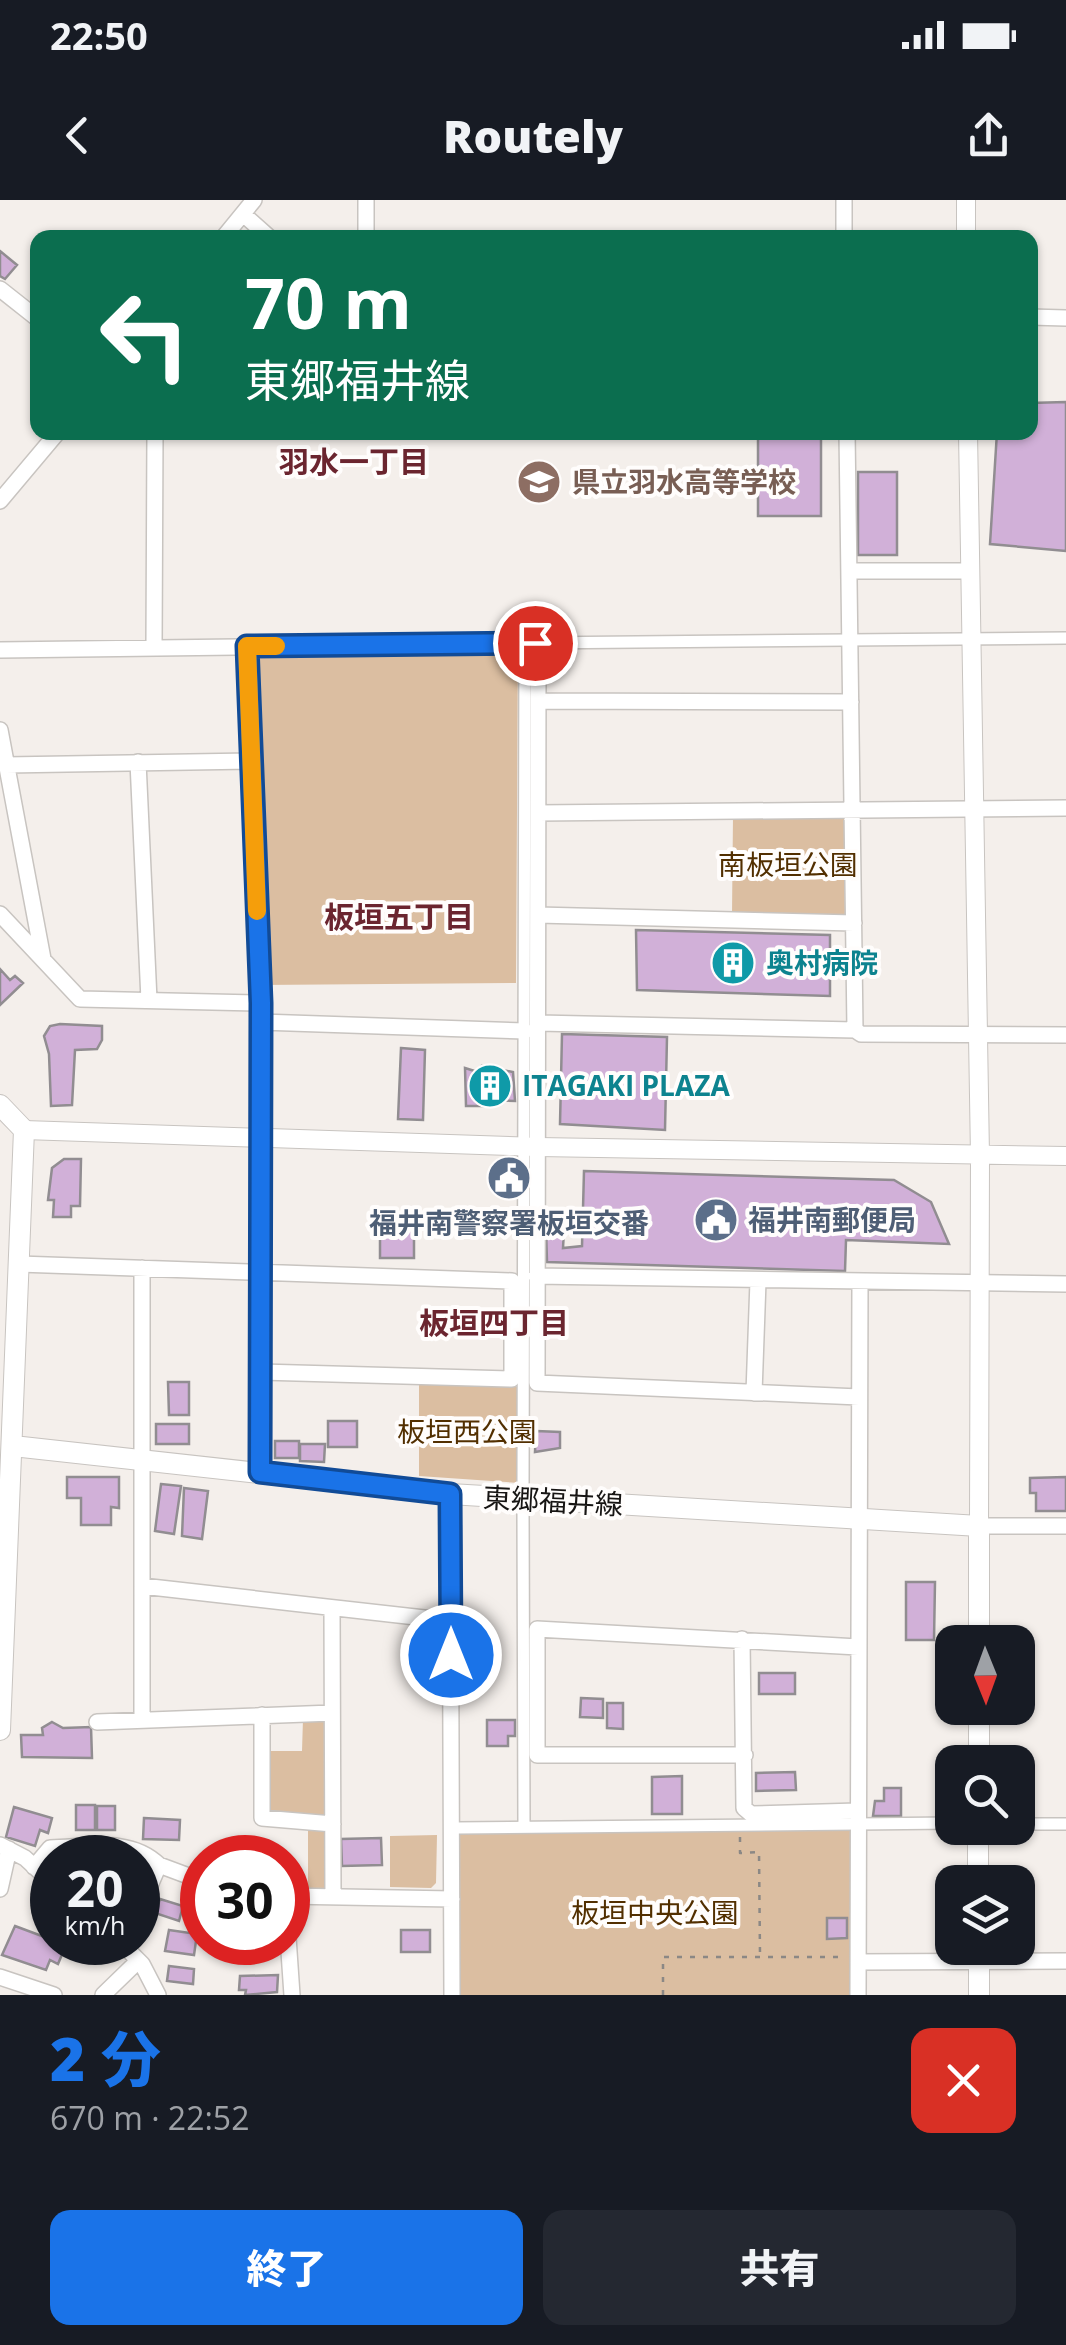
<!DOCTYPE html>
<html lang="ja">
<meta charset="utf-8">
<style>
:root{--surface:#171b24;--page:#242831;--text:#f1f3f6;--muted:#9ea1a6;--accent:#1a73e8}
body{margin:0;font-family:"Open Sans","Noto Sans JP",sans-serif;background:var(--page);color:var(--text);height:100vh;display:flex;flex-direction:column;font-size:38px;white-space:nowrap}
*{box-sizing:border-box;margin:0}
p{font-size:32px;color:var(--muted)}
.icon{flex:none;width:55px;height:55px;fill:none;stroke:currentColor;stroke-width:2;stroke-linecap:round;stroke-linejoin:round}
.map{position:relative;height:1795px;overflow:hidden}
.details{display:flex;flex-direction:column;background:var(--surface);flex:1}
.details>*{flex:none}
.banner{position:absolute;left:30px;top:30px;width:1008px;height:210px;border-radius:20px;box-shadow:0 2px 8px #0004;background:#0b6e4f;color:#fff;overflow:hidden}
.needle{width:65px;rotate:179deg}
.fabs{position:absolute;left:935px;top:1425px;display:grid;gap:20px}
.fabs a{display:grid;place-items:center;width:100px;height:100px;border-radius:20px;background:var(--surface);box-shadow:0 2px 8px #0004;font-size:50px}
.speed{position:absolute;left:30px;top:1635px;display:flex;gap:20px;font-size:50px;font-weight:700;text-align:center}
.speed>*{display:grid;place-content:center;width:130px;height:130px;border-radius:50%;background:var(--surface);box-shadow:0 2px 8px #0004;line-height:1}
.speed small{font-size:25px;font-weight:400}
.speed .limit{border:15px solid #d22;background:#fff;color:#111}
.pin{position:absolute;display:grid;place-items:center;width:85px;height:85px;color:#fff;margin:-42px;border:5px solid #fff;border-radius:50%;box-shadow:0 2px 10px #0007}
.me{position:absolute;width:110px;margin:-55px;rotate:0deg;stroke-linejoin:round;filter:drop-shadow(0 0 8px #0008)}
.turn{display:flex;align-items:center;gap:35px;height:210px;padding:0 50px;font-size:45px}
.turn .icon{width:130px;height:130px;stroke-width:2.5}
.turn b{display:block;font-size:70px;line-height:85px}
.round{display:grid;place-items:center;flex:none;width:105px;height:105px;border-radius:20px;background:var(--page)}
.summary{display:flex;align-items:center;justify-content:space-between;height:170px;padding:0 50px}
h1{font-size:60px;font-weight:800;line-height:75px;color:var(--accent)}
.cta{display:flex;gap:20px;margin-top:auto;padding:20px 50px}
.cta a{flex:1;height:115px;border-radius:20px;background:var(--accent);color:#fff;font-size:40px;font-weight:800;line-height:115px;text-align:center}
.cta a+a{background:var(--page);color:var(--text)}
.status{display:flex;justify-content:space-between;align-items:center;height:70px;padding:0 50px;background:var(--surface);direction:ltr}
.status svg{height:28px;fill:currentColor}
header{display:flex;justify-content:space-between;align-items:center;height:130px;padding:0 50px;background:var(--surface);font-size:45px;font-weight:800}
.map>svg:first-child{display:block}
.green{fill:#dbbea1}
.building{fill:#d1b0d8;stroke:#918d91;stroke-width:2.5}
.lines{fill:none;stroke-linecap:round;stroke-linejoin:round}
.pedestrian-casing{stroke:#c8c4c0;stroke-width:14}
.minor-casing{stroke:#c8c4c0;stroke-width:18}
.tertiary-casing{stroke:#c8c4c0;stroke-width:20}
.secondary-casing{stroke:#c8c4c0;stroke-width:22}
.path{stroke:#8b8885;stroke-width:2.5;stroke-dasharray:5 8;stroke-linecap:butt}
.pedestrian{stroke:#fff;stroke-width:11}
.minor{stroke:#fff;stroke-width:15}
.tertiary{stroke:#fff;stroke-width:18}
.secondary{stroke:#fff;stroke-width:20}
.route-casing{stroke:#114b97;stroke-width:25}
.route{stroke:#1a73e8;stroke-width:18}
.slow{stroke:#f59e0b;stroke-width:18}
.labels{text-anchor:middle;stroke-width:8;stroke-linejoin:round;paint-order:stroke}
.education-label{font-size:28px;font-weight:bold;fill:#785e54;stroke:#fffdfc;text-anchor:start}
.park-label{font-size:28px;fill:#522f00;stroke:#fffdfc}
.culture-label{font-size:28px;font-weight:bold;fill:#0d838f;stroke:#fffdfc;text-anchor:start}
.service-label{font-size:28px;font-weight:bold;fill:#4e5e75;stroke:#fffdfc;text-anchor:start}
.street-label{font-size:28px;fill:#171514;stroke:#fffdfc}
.neighbourhood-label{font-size:30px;font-weight:bold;fill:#6b252f;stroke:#fffdfc}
</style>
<div class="status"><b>22:50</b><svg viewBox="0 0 49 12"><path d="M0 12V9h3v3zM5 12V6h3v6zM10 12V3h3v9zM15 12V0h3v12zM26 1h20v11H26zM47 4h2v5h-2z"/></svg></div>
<header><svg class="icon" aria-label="back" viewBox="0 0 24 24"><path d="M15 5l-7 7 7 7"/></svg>Routely<svg class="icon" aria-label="share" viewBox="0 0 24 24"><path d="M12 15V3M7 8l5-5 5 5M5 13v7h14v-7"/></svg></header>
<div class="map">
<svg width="1066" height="1795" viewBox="0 0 1066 1795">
<rect width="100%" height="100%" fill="#f4efeb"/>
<path class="green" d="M518,441L516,783L260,785L247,447Z
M733,616H844L845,717L732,714Z
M419,1184L519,1187V1283L419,1276Z
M303,1519H327L326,1618L265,1613L267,1551H302Z
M308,1626L326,1627V1691L308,1690Z
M852,1630V1795H458L460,1632Z
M437,1635L436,1683L431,1688L390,1687V1636Z"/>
<path class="building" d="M0,51L17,65L5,79L0,76Z
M1066,202V351L990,344L997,232H1030V203Z
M758,232H821V316H758Z
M858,272H897V355H858Z
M636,730L830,735V796L637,790Z
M0,769L10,780L15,776L23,783L0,805Z
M60,824L102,826V840L97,849L75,850L72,905L51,906L49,854L44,836L50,826Z
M562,834L667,837L665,930L560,924Z
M401,848L425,850L423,920L398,919Z
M482,866L513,872L515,901L491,900L490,906H466L465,868L481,873Z
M64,959H81L80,1006H71V1017H53L54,1000H48L52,968Z
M584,971L894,980L931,1002L949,1044L846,1040L845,1071L547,1062L546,1029L564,1031L563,1048L582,1046Z
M380,1018H414V1058H380Z
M168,1182H189V1215H169Z
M328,1221H357V1247H328Z
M156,1224H189V1244H156Z
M536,1231L560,1232V1248L535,1252Z
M275,1241H299V1258H275Z
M300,1244H325L324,1262L300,1261Z
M67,1277H119V1308L111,1307V1325H81V1298H67Z
M1066,1277V1311H1036V1293H1030V1278Z
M161,1284L181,1286L174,1334L155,1331Z
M184,1288L208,1291L202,1339L182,1336Z
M906,1382H935L934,1440H906Z
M759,1473H795V1494H759Z
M581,1498L603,1499V1518L580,1517Z
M607,1503H623V1529L607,1528Z
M487,1520H515V1536H508V1546H487Z
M52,1522L63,1528L91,1527L92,1558L22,1557L21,1535H43L42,1528Z
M795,1572L796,1590L756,1591V1573Z
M682,1576V1614H652V1577Z
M884,1588H901V1616H873L875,1601H884Z
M76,1605H95V1630H76Z
M97,1606H115V1630H97Z
M14,1607L52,1618L48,1633L40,1630L35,1646L6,1637Z
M144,1618L180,1620L179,1640L143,1639Z
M381,1638L382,1665L342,1666L341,1639Z
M160,1699L183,1706L179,1721L155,1713Z
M827,1718H847V1738L827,1739Z
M15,1726L66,1745L58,1764L50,1760L46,1770L2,1755Z
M169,1730L197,1734L194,1755L165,1751Z
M401,1730H430V1752H401Z
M169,1766L194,1769L193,1784L167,1781Z
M278,1775L277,1792L245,1795L246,1790H239L240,1776Z"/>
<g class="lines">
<defs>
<path id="pedestrian" d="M535,443L1066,438
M523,1290L525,441
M523,1309L524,1626
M1018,1624H1066
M457,1628L952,1623"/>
<path id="minor" d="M844,0V38
M243,14L270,38
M223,38L254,0
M366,38V0
M0,89L38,119
M1030,117L1066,118
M0,301L58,232
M849,371H971
M529,421L538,455L537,1183L859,1197
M247,447L261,803L260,1271
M154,448L155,232
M0,450L535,443
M538,501L851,502
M0,530L43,759
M138,562L149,800
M6,565L251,561
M538,613L1066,608
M0,714L80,799L261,803
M538,715L854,723
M261,822L525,831
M539,823L855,830L847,232
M855,830L861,834L1066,835
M19,1064L512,1081V1179L261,1172
M142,1068V1520
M536,1076L1066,1084
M754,1193L758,1081
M450,1294L452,1795
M979,1326H1066
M142,1386L451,1421
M332,1409L333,1697
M742,1439L744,1608L751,1614L857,1611
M262,1515V1618L333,1624
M97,1522L332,1513
M745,1555H537V1429L858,1447
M0,1645L25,1658L52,1683
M34,1667L50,1648C90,1647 130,1637 159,1665
M0,1689L9,1649
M288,1696L452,1699
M138,1713L159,1665L202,1681
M288,1737L292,1795
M120,1742L142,1764L158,1795
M858,1762L1066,1761
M0,1777L54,1795
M103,1795L138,1761
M858,1795L860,1083"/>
<path id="tertiary" d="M966,0V38
M968,232L980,956L979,1326
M24,930L538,947L1066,956"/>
<path id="secondary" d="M0,905L24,930L0,1530
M13,1246L450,1294L979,1326V1442
M979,1562V1508
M978,1628V1682
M979,1748V1795"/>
</defs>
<use href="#pedestrian" class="pedestrian-casing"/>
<use href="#minor" class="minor-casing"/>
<use href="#tertiary" class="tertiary-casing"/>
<use href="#secondary" class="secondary-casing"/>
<path class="path" d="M740,1637V1653L759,1652L760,1755
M663,1795V1757H840"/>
<use href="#pedestrian" class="pedestrian"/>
<use href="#minor" class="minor"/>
<use href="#tertiary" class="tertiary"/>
<use href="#secondary" class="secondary"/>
</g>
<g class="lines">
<defs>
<path id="route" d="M451,1455L450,1294L260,1272L261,803L247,446L535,443"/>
</defs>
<use href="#route" class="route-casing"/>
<use href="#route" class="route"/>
<path class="slow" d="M257,711L247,446H276"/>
</g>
<defs>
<symbol id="school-disc" viewBox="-11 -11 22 22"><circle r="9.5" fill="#8d6e63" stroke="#fffdfc"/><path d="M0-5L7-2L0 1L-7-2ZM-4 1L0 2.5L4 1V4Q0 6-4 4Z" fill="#fff"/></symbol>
<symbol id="building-disc" viewBox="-11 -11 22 22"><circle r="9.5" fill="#0f9aa8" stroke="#fffdfc"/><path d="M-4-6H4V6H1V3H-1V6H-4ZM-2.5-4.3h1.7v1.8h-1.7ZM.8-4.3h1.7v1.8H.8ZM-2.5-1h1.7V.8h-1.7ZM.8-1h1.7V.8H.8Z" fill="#fff"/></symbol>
<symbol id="civic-disc" viewBox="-11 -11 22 22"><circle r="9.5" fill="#5c6f8a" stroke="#fffdfc"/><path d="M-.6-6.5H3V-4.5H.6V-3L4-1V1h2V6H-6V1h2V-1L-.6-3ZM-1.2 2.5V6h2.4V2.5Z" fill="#fff"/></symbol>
</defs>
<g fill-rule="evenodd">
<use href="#school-disc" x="514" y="257" width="50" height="50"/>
<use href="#building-disc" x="708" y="738" width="50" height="50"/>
<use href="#building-disc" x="465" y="861" width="50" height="50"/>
<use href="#civic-disc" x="484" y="953" width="50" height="50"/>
<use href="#civic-disc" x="691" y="995" width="50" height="50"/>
</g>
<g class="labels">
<g class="education-label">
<text x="572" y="292">県立羽水高等学校</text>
</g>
<g class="park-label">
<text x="788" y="675">南板垣公園</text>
<text x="467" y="1242">板垣西公園</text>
<text x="655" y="1723">板垣中央公園</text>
</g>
<g class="culture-label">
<text x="766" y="773">奥村病院</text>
<text x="522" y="896">ITAGAKI PLAZA</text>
</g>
<g class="service-label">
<text x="748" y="1030">福井南郵便局</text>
<text x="509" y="1033" text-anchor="middle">福井南警察署板垣交番</text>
</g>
<g class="street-label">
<text transform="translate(553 1301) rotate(3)" y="10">東郷福井線</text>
</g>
<g class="neighbourhood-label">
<text x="354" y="273">羽水一丁目</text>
<text x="399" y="728">板垣五丁目</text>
<text x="494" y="1134">板垣四丁目</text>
</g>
</g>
</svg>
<div class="fabs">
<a><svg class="needle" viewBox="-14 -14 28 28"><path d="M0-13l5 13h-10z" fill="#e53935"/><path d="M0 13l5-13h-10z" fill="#9ea1a6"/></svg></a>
<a><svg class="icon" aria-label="search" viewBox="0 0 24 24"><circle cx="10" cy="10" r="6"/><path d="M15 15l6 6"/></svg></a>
<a><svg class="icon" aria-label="layers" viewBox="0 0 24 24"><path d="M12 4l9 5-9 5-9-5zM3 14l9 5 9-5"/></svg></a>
</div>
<div class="speed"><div>20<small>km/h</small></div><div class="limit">30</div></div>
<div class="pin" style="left:535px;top:443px;background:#d93025"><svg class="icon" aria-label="arrive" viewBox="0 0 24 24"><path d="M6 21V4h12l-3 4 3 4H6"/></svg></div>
<svg class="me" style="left:451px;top:1455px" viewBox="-20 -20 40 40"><circle r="17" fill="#1a73e8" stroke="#fff" stroke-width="3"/><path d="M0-11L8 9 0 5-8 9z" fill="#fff"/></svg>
<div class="banner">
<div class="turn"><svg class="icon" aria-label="left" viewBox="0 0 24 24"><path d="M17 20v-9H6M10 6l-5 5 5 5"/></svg><div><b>70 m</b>東郷福井線</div></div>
</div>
</div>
<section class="details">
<div class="summary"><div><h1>2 分</h1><p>670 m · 22:52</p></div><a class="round" style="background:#d93025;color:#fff"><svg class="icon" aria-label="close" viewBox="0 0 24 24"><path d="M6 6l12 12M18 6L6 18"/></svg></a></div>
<div class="cta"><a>終了</a><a>共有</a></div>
</section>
